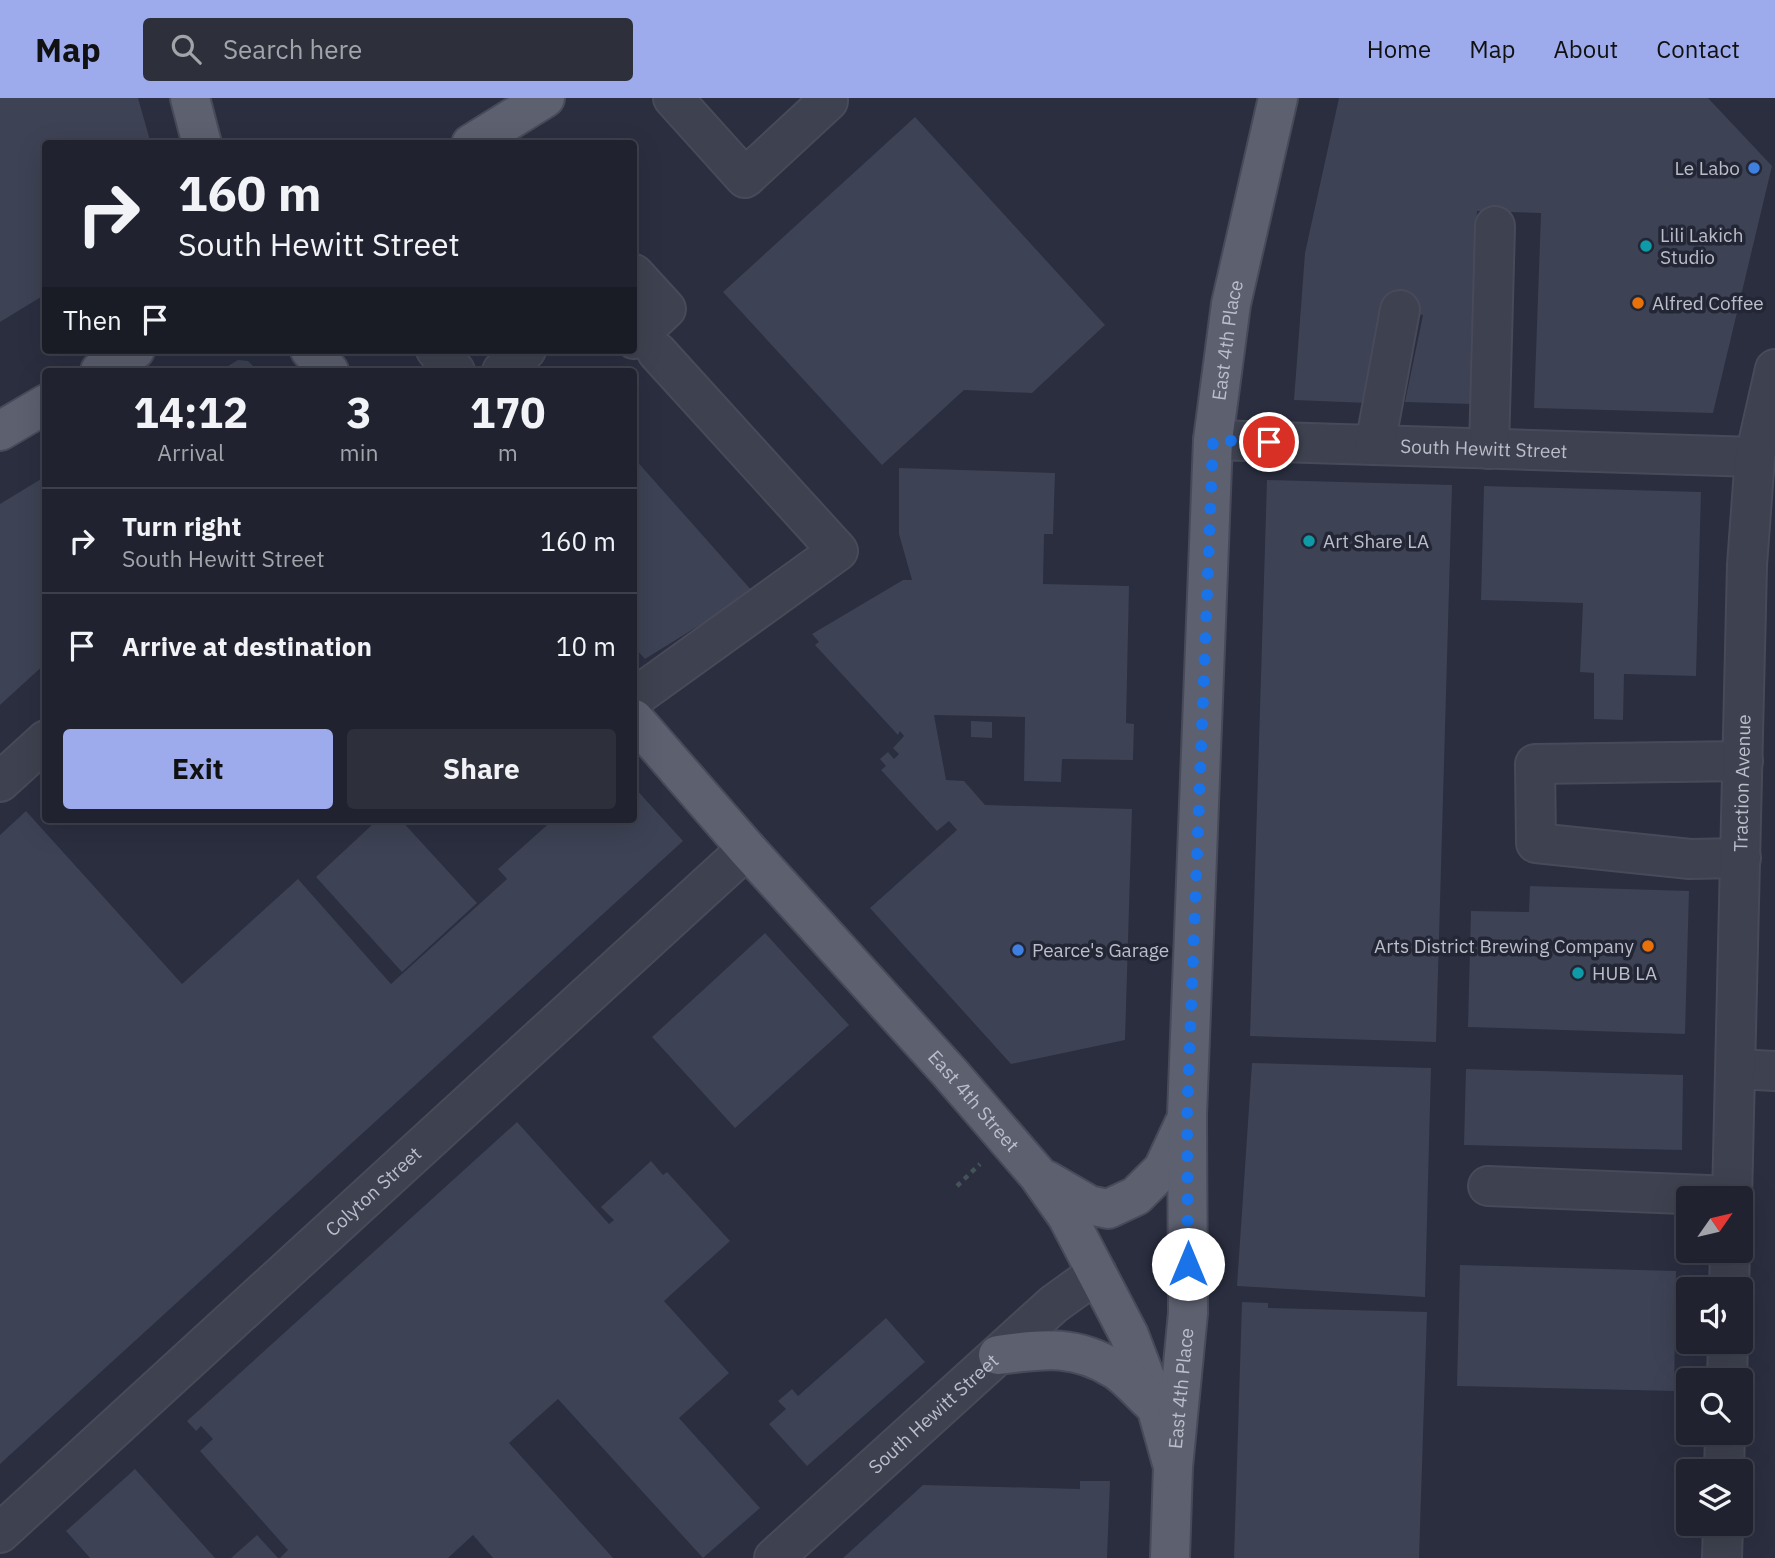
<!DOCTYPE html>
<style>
:root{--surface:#20222f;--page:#2d2f3b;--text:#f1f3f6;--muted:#a2a4aa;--line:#3d3f4b;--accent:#9dabec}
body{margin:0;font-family:"IBM Plex Sans",sans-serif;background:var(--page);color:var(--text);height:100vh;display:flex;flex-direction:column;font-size:26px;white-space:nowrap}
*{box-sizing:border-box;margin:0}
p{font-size:23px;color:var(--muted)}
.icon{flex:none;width:38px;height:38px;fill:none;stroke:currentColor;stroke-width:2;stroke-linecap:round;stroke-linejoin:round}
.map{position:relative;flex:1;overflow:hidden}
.sheet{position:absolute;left:42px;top:270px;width:595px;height:455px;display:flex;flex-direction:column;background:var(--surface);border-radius:7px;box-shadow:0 7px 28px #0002,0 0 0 2px var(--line)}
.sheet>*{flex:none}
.top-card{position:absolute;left:42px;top:42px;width:595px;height:214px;border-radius:7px;box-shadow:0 7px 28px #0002,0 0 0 2px var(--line);background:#20222f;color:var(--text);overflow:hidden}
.needle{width:46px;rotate:56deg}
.controls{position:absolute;left:1676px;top:1088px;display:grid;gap:14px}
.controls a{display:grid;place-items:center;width:77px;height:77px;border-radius:7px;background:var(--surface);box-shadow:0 7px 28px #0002,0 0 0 2px var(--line);font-size:35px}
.pin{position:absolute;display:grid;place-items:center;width:60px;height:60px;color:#fff;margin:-30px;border:4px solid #fff;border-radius:50%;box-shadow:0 2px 7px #0007}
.me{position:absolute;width:77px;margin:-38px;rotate:0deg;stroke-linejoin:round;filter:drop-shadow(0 0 5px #0008)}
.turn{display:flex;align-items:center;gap:24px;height:147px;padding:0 21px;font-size:32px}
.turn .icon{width:91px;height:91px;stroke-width:2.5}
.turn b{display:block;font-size:49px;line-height:60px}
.then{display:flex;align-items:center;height:66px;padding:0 21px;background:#0003;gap:14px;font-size:26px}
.eta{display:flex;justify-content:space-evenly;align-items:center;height:119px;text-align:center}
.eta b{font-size:42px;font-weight:800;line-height:49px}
.action{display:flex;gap:14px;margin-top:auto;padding:14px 21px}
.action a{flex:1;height:80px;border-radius:7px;background:var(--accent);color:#111;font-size:28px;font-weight:800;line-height:80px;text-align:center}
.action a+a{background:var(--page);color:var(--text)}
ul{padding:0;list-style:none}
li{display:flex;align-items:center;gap:21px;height:105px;padding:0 21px;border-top:2px solid var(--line)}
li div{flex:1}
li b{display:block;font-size:26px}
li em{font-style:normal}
header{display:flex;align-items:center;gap:42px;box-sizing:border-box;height:98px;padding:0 35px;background:var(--accent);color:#111}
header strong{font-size:33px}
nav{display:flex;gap:38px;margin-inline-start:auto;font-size:24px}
.search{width:490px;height:63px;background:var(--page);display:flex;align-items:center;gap:18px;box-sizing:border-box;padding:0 24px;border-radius:7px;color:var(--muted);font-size:26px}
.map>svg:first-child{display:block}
.building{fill:#3d4254}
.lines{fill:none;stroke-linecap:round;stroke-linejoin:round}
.minor-casing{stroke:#484a59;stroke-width:42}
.major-casing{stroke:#484a59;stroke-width:42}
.path{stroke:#455258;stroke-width:4.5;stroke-dasharray:5 5;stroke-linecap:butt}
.minor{stroke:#3e414f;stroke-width:38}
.major{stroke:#5c606f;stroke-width:38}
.route{stroke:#1a73e8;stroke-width:12;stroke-dasharray:0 21.6}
.shop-dot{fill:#3f7fe0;stroke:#232635;stroke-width:2.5}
.culture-dot{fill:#0f9aa8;stroke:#232635;stroke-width:2.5}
.food-dot{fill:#e8710a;stroke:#232635;stroke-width:2.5}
.labels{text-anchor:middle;stroke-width:7;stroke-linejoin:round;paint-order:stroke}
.poi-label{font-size:19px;fill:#bbbdca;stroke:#232635;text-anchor:start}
.street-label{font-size:19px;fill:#bbbdca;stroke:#232635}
</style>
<header>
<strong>Map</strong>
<div class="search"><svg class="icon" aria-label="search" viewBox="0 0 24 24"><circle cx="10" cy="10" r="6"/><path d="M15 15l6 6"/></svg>Search here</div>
<nav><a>Home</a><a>Map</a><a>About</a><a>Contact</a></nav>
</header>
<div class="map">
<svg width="1775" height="1460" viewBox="0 0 1775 1460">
<rect width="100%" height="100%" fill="#2a2e3f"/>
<path class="building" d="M0,0H138L151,46H46V196L0,224Z
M1339,0H1708L1772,68L1713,315L1534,310L1541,115L1477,113L1471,306L1405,304L1423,217L1388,210L1368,305L1294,302L1305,155Z
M915,19L1105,227L1032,295L964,292L882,367L723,194Z
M238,262L248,263L258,273H220Z
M634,360L753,494L645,561L634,549Z
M899,370L1055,375L1053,436H1044L1043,486L1129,488L1126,625L1134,626L1133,662L1062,661L1061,684L1024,683L1025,619L934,617L946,682L964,683L985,707L1132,711L1125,942L1011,966L870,810L957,732L949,723L937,733L881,672L886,668L880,661L888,654L894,661L899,656L893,650L904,638L900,633L898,637L815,547L819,544L812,536L903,482H912L899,436Z
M46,378V565L0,607V406Z
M1267,382L1452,387L1436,944L1250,938Z
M1484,388L1701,394L1696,578L1624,576L1623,622L1594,621V575L1580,574L1583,505L1481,502Z
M971,623L992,624V640L971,639Z
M634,689L683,743L0,1366V737L26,713L182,886L298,781L391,886L507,781L498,771L554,721H634Z
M374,721H400L477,805L402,874L316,779L374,725L372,723Z
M1530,788L1689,793L1685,936L1468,929L1471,813L1529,814Z
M765,835L849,927L735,1030L652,939Z
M1252,965L1431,970L1425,1199L1237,1188Z
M1466,971L1683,977L1682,1052L1464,1047Z
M517,1024L609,1126L614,1122L601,1109L651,1063L663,1077L667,1074L730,1143L664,1203L729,1275L679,1320L760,1410L703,1460L558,1301L509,1345L613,1460H493L473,1437L448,1460H280L288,1452L200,1353L213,1341L201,1328L196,1333L187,1323Z
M1460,1167L1676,1173L1674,1293L1457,1288Z
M1242,1204L1268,1205V1210L1427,1214L1419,1460H1234Z
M886,1220L925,1264L807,1368L769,1326L786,1311L778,1303L792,1291L798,1298Z
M135,1371L215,1460H90L66,1433Z
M1080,1383H1110L1107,1460H843L923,1387L1080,1391Z
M257,1437L278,1460H231Z"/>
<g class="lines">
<defs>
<g id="minor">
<path d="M673,0L745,80L828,3L826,0"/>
<path d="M634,176L666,211L634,241"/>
<path d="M436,252L455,273"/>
<path d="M502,273L526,252"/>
<path id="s1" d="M1213,342L1755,359"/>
<path d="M1375,347L1400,212"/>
<path d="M1489,351L1495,128"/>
<path d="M634,600L838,453L657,254"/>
<path d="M0,684L46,642"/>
<path d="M1741,760L1690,761L1536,745L1535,666L1743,663"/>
<path d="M1736,971L1775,973"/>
<path d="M1488,1088L1732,1098"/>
<path id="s2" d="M1732,1101L1747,467L1755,359L1775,271"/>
<path d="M1729,1192L1730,1153"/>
<path d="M1727,1283L1728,1244"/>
<path d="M1724,1374L1725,1335"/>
<path id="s3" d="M0,1435L747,751"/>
<path id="s4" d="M774,1460L1054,1206L1097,1175"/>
<path d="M1722,1460L1723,1426"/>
</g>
<g id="major">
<path d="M190,0L202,46"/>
<path d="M471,46L545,0"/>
<path d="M310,252L329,273"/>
<path d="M100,273L135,252"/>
<path d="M0,333L46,306"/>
<path id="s5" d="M634,621L747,751L950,975L1038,1077L1067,1118L1129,1237L1156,1308L1173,1369L1170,1460"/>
<path d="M1046,1082L1089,1107L1108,1111L1136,1098L1163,1071L1184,1026"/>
<path d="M998,1257C1043,1251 1075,1246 1116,1272C1129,1281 1141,1295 1153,1306"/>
<path id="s6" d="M1173,1369L1188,1215L1187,1017L1213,342L1231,206L1278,0"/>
</g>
</defs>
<use href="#minor" class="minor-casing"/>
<use href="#major" class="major-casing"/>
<path class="path" d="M957,1088L980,1066"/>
<use href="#minor" class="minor"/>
<use href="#major" class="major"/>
</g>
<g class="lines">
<path class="route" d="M1188,1166L1187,1017L1213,342L1269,344"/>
</g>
<g class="shop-dot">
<circle cx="1754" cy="70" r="7"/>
<circle cx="1018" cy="852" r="7"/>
</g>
<g class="culture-dot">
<circle cx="1646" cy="148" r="7"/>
<circle cx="1309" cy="443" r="7"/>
<circle cx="1578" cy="875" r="7"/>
</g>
<g class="food-dot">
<circle cx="1638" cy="205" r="7"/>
<circle cx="1648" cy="848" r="7"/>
</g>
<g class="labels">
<g class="poi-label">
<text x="1740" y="77" text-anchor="end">Le Labo</text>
<text x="1660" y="144">Lili Lakich<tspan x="1660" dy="22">Studio</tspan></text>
<text x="1652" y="212">Alfred Coffee</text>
<text x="1323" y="450">Art Share LA</text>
<text x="1634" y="855" text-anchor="end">Arts District Brewing Company</text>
<text x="1032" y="859">Pearce's Garage</text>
<text x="1592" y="882">HUB LA</text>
</g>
<g class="street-label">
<text dy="7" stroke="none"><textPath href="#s6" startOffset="1129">East 4th Place</textPath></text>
<text dy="7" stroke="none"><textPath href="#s1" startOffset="271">South Hewitt Street</textPath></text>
<text dy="7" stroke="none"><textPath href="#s2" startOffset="416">Traction Avenue</textPath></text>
<text dy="7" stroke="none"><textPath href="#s5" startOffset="511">East 4th Street</textPath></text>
<text dy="7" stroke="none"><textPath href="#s3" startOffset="506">Colyton Street</textPath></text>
<text dy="7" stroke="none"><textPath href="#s6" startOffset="79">East 4th Place</textPath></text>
<text dy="7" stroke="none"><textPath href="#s4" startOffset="215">South Hewitt Street</textPath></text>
</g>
</g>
</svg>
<div class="controls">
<a><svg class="needle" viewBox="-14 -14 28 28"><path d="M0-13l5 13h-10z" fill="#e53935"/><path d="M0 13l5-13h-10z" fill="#a2a4aa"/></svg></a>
<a><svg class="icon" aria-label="sound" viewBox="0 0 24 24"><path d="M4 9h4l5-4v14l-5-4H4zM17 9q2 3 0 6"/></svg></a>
<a><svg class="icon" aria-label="search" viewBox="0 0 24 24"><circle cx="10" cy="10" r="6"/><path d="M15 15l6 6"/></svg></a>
<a><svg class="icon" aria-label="layers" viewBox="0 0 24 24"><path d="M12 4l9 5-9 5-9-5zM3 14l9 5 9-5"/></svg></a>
</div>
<div class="pin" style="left:1269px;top:344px;background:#d93025"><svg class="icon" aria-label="arrive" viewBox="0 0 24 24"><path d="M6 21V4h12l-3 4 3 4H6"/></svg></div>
<svg class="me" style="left:1188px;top:1166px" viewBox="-20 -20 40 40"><circle r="19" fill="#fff"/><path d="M0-13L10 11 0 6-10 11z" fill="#1a73e8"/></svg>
<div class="top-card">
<div class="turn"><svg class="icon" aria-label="right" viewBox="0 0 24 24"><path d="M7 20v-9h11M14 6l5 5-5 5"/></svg><div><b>160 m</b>South Hewitt Street</div></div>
<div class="then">Then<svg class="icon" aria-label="arrive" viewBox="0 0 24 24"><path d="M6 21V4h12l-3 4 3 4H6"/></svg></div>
</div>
<section class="sheet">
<div class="eta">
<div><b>14:12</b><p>Arrival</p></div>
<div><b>3</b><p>min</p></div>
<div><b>170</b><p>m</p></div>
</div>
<ul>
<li><svg class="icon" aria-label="right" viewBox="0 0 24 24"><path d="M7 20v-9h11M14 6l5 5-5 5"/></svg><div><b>Turn right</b><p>South Hewitt Street</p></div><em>160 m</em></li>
<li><svg class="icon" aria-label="arrive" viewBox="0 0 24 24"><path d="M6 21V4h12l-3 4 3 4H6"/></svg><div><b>Arrive at destination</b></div><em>10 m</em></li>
</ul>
<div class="action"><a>Exit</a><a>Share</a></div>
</section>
</div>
